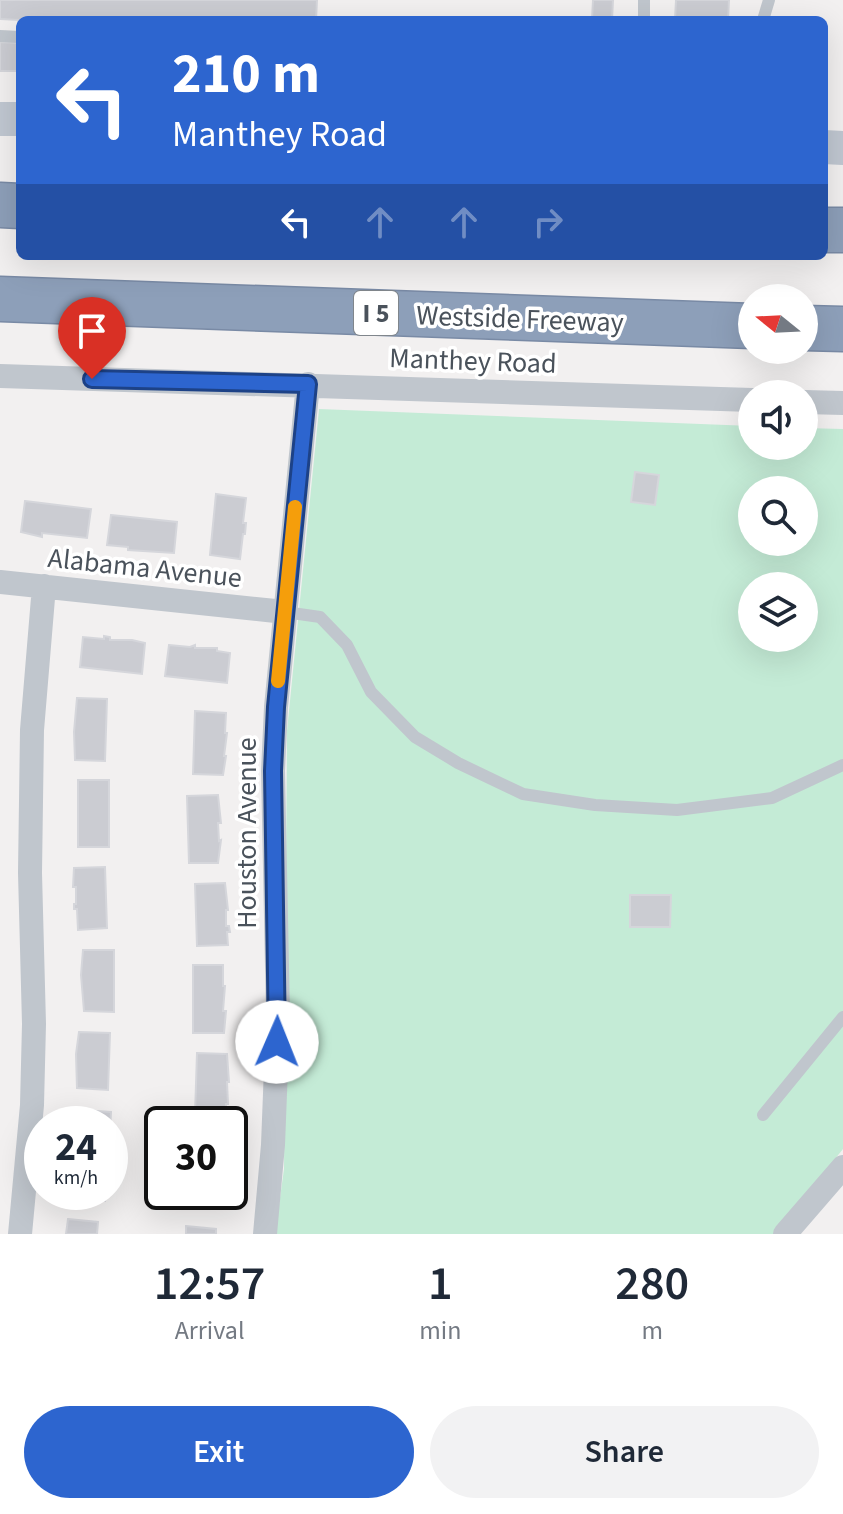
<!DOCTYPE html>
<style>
:root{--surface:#fff;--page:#f2f2f3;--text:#1f2937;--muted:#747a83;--accent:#2d65cf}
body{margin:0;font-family:"Source Sans 3",sans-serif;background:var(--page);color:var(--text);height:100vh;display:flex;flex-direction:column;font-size:30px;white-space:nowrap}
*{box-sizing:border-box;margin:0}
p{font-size:26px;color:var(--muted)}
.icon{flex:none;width:44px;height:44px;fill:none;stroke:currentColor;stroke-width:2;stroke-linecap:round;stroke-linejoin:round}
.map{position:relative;height:1234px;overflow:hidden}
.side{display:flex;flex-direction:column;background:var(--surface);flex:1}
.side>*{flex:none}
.banner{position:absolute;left:16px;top:16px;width:812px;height:244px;border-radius:12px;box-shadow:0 8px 32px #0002;background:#2d65cf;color:#fff;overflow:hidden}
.needle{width:52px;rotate:288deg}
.buttons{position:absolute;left:738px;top:284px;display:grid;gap:16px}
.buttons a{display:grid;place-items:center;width:80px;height:80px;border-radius:50%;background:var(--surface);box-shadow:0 8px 32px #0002;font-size:40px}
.speed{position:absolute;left:24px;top:1106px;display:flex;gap:16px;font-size:40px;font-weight:700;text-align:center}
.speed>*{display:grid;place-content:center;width:104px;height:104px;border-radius:50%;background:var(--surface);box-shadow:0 8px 32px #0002;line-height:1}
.speed small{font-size:20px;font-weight:400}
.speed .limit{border:4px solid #111;border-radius:12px;background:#fff;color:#111}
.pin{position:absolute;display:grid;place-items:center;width:68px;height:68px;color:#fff;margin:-82px -34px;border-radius:50% 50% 50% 0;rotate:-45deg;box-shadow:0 0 8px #0007}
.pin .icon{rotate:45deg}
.me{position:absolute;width:88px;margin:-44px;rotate:1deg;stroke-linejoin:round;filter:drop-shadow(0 0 6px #0008)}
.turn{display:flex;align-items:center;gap:28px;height:168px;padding:0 24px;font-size:36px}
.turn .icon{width:104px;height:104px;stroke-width:2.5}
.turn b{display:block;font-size:56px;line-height:68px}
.lanes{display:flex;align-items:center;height:76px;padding:0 24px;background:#0003;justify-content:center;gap:40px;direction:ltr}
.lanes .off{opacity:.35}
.eta{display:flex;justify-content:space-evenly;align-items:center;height:136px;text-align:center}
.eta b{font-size:48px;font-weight:600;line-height:56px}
.action{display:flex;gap:16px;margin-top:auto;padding:16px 24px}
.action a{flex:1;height:92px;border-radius:48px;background:var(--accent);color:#fff;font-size:32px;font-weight:600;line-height:92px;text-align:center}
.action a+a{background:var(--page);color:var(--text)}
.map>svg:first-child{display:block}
.green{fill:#c4ebd6;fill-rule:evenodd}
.building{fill:#cbccd2;stroke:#d5d6db;stroke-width:2}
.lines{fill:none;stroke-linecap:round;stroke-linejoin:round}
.highway-casing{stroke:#798aa5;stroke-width:47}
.lane{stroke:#c0c6cd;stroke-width:12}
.street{stroke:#c0c6cd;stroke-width:24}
.secondary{stroke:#c0c7d1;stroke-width:34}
.highway{stroke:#8d9fb9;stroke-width:44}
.route-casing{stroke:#1d4287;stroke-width:20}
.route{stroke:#2d65cf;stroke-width:14}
.slow{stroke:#f59e0b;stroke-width:14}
.labels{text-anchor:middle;stroke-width:7;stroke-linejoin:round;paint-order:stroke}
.shield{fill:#fff;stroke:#80868c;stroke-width:2}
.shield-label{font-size:26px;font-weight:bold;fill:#4a525b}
.street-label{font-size:28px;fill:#4a525b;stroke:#fff}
</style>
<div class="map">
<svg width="843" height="1234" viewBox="0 0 843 1234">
<rect width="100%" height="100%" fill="#f2f0f0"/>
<path class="green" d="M319,409L752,426V446H804V428L843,429V1149L774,1234H275L284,1169L287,731ZM752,490H804V542H752ZM752,586H804V638H752Z"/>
<path class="building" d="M0,0H317L316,20H20L0,19Z
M593,0H613L612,20H592Z
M676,0H729L728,20H675Z
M0,42L20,43V71H0Z
M635,472L659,475L655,505L631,502Z
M216,494L246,498L243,523H246L245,534H243L240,559L210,555Z
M25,501L91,509L87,538L42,533V537L21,532Z
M111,515L177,522L174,553L128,550V547L107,545Z
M104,636L110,637V640H132L145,643L142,674L80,667L83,637L104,639Z
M169,645L190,647L195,645V648H217V651L230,653L227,683L165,676Z
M77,698L107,699L105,761L75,760L74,732Z
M195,711L226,713L225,733H227L224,756H226L223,775L193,774Z
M78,780H109V847H78Z
M218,795L221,823H218L219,841L221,840L218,863H189L187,796Z
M105,867L107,928L78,930L77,909H74V904H76V887H73L74,868Z
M225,883L228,910H226V926H229L230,932H227L228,945L197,946L195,884Z
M630,895H671L670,927H630Z
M83,950H114V1012L84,1011L81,975Z
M193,965H223V986H225L223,1011H226L224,1033H193Z
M79,1032L110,1033L108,1090L77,1088L76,1054Z
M197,1053L227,1054L229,1082H227L228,1104H226L225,1116L195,1115Z
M81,1110L111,1112L110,1131V1124H80Z
M75,1192H106L105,1201L75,1198Z
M185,1192H215L214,1209L184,1206Z
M68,1219L98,1222L97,1234H66Z
M186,1226L216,1229V1234H186Z"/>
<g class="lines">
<defs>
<path id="highway" d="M0,205L20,206
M824,230H843
M0,299L752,326
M804,328L843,329"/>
</defs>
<use href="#highway" class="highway-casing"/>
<path class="lane" d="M644,0V20
M763,20L769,0
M0,36L20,37
M285,612L320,617L347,645L371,692L415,737L458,763L523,794L595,805L677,810L772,798L843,765
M763,1115L843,1017"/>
<path class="street" d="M0,376L752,400
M804,402L843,403
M0,582L285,612
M20,1234L32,1105L34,1024L30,873L32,730L44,586
M265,1234L273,1145L278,1016L273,771L276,707L308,384
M785,1234L843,1167"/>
<path class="secondary" d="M0,119H20
M824,147L843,148"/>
<use href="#highway" class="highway"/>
</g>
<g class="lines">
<defs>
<path id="route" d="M92,379L308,384L276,707L273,771L277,1042"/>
</defs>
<use href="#route" class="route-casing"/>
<use href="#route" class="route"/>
<path class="slow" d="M278,681L295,507"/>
</g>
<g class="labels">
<rect class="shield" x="354" y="291" width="44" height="44" rx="6"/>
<g class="shield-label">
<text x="376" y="322">I 5</text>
</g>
<g class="street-label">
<text transform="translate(520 318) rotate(2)" y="10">Westside Freeway</text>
<text transform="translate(473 360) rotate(2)" y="10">Manthey Road</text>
<text transform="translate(145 567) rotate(6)" y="10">Alabama Avenue</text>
<text transform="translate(246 833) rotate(-90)" y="10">Houston Avenue</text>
</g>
</g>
</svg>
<div class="buttons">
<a><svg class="needle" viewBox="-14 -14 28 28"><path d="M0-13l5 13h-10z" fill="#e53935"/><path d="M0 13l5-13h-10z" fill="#747a83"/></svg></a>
<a><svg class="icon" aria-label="sound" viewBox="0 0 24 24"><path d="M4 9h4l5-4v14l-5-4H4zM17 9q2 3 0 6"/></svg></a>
<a><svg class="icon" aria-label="search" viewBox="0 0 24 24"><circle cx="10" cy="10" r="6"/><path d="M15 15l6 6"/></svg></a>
<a><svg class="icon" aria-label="layers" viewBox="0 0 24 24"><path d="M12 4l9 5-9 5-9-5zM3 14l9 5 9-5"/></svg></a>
</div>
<div class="speed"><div>24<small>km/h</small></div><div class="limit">30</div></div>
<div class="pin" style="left:92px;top:379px;background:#d93025"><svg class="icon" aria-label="arrive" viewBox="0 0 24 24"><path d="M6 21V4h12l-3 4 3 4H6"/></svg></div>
<svg class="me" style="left:277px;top:1042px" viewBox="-20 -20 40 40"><circle r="19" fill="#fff"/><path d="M0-13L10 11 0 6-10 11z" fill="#2d65cf"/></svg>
<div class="banner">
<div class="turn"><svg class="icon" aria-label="left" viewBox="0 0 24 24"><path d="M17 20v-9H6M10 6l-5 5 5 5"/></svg><div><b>210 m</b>Manthey Road</div></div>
<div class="lanes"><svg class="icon" aria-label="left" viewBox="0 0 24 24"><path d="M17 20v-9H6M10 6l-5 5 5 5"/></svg><svg class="icon off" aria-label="ahead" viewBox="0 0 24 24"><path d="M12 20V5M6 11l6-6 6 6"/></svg><svg class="icon off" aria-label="ahead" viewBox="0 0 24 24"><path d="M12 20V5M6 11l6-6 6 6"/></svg><svg class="icon off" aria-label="right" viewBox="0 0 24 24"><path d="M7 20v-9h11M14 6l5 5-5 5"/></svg></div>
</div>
</div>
<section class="side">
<div class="eta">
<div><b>12:57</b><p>Arrival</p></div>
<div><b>1</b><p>min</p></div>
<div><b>280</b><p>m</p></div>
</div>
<div class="action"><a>Exit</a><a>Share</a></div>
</section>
